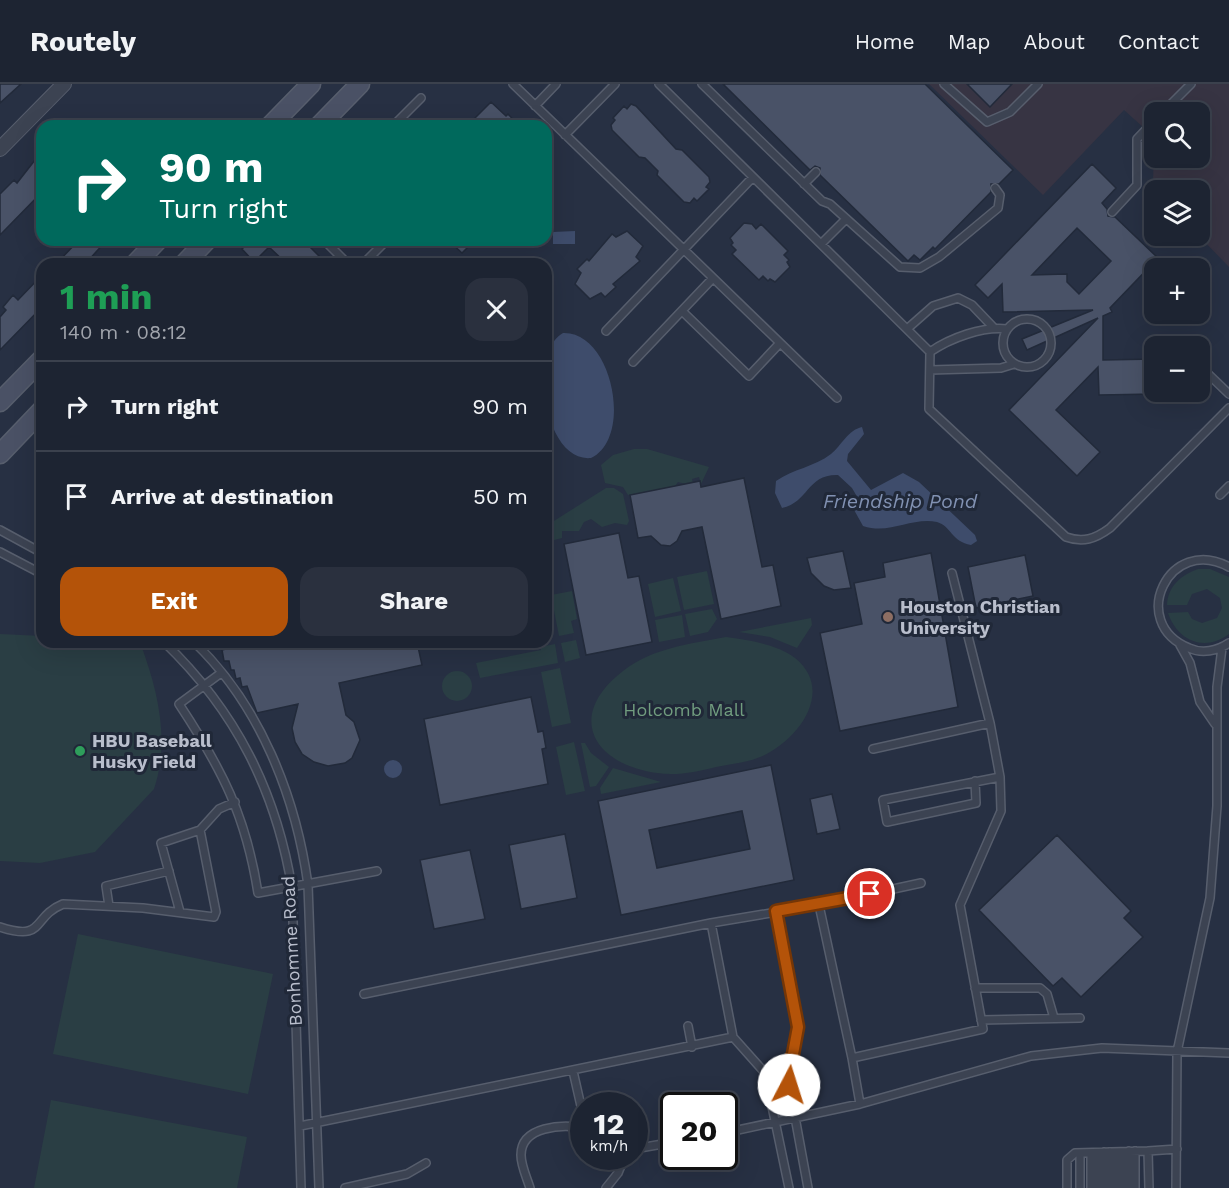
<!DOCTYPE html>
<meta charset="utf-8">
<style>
:root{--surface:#1d2432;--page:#2a303e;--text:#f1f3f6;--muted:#a0a4ac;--line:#3b414d;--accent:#b45309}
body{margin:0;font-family:"Work Sans",sans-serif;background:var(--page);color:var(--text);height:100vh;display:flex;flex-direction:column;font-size:22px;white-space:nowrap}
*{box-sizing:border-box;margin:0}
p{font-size:20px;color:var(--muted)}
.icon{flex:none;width:33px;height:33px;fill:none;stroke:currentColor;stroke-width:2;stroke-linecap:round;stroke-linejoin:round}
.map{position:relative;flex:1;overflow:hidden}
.panel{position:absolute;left:36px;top:174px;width:516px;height:390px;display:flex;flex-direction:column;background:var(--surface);border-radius:18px;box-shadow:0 6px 24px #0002,0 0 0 2px var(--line)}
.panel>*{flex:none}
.top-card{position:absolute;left:36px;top:36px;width:516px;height:126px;border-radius:18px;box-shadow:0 6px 24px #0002,0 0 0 2px var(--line);background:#00695c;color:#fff;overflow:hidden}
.fabs{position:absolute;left:1144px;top:18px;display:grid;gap:12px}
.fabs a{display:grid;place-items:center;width:66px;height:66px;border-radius:12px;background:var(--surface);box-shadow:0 6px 24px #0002,0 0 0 2px var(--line);font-size:30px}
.speed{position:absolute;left:570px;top:1008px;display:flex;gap:12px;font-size:30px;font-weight:700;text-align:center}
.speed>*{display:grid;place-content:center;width:78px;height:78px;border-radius:50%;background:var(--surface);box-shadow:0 6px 24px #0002,0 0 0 2px var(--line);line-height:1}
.speed small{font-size:15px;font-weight:400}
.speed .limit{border:3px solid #111;border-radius:9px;background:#fff;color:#111}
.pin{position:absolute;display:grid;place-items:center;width:51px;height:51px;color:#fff;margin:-26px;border:3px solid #fff;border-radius:50%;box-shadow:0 2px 6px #0007}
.me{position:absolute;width:66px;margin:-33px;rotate:5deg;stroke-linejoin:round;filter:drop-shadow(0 0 4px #0008)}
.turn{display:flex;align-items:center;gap:21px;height:126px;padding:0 24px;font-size:27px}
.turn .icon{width:78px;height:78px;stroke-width:2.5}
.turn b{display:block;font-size:42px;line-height:51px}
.round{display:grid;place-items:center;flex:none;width:63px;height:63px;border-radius:18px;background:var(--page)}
.head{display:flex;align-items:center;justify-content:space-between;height:102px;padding:0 24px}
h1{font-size:36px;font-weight:700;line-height:45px;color:#1e9e55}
.cta{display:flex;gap:12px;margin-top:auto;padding:12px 24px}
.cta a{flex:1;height:69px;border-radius:18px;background:var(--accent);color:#fff;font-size:24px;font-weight:700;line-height:69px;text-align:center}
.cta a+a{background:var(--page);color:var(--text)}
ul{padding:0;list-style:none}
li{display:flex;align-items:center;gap:18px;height:90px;padding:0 24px;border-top:2px solid var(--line)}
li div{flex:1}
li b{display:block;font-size:22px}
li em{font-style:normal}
header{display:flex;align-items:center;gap:36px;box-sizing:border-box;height:84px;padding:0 30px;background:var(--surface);border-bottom:2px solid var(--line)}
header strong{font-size:28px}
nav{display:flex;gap:33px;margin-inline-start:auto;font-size:21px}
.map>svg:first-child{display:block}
.medical{fill:#373443;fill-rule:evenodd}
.green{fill:#2a3e44}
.water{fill:#3e4c6b}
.building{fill:#495267;stroke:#222a3a;stroke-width:1.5;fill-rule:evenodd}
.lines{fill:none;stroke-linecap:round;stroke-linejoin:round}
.lane-casing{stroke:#575e6d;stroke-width:10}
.street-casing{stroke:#575e6d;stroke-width:16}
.secondary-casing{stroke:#575e6d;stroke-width:21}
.lane{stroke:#3c4352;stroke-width:7}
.street{stroke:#3c4352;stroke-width:14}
.secondary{stroke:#4a5165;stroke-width:18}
.route-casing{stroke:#753606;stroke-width:15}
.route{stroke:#b45309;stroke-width:10}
.education-dot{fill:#8d6e63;stroke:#202838;stroke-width:2}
.leisure-dot{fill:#2e9e5b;stroke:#202838;stroke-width:2}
.labels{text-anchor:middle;stroke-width:6;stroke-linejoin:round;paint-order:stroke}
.poi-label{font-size:18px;font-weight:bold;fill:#b9becc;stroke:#202838;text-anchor:start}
.park-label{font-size:18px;fill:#719d7f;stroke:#202838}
.street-label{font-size:18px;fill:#b9becc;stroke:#202838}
.water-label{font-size:20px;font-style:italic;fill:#8191b2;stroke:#202838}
</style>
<header>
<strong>Routely</strong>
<nav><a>Home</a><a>Map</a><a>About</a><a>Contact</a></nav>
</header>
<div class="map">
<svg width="1229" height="1104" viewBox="0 0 1229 1104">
<rect width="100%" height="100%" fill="#273043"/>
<path class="medical" d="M929,0H1229V183L1199,152L1200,106H1157L1153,103L1154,53L1124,26L1043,111ZM1155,28H1200V74H1155Z"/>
<path class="green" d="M634,365H647L709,383L701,400L699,393L692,395L698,424L685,400L678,398L675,402L628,411L623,403L605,399L601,381L613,371Z
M606,404H614L623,410L629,437L627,441L615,439L602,443L591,435L584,438L579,447H562V454L546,458V442Z
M1198,485H1210L1229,493V550C1204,569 1177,556 1168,529L1188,528L1192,535L1202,539L1217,534L1222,524L1220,514L1207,505L1192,510L1187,521H1167C1168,502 1181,491 1198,485Z
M707,487L714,520L684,526L677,493Z
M673,494L681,527L655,533L648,500Z
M572,507L577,535L571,537L574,549L559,552L551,511Z
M712,525L717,535L708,548L690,552L685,530Z
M682,531L685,553L659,558L655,536Z
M811,534L812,541L797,564L770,553L739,548Z
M0,550L42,552V558L141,561C158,607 170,657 154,705L95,768L40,779L0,777Z
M726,553C748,556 777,560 795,574C836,607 797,658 760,673C746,679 730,680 716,683C695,688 678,692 657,689C593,680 565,632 623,587C652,564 690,560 726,553Z
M576,556L580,574L565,578L561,559Z
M555,560L558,579L480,594L476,579L541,566L540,563Z
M560,584L571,639L552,643L541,588Z
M442 602a15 15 0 1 1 30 0a15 15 0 1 1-30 0Z
M574,658L585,707L566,711L556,663Z
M581,659H585L591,669L609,683L596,702L590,703Z
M613,684L661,698L601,710L600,704Z
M78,850L273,890L248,1010L53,970Z
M51,1016L247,1053L237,1104H34Z"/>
<path class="water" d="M575,147V160H553V148Z
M563,249C612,247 634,353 591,374C544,379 528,268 563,249Z
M862,343L864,350L848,370L847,377L871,406L903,389L919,398L975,451L977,457L971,461C952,458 951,442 937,438C911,433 890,451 863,442L853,424L859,416L852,404L838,391C807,390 809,418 782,424L775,409L776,397C793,385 814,383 831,370C842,361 848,346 862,343Z
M384 685a9 9 0 1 1 18 0a9 9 0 1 1-18 0Z"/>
<path class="building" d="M0,0H21L0,19Z
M723,0H925L1013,86L999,100H991V108L935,165L933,163L920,176L914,171L908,177L820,91V84L815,82L810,86Z
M967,0H1012L990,23Z
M491,18L506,32L508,30L519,42H467Z
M631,20L636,22L676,65L682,66L709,93L710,98L706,103L709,105L697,117L694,114L690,119L684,118L657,91L658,87L645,74L639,73L612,46L611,41L615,36L613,34L624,22L627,25Z
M42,67V108L0,151V110L14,96L17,99Z
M1092,80L1116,104L1102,119L1107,125L1108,132L1115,133L1158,174L1110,224L1112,228L1103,232V276L1155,275V310L1099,311L1098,283L1056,326L1100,368L1077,392L1009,326L1098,234L1027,266L1022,255L1093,226L1003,228L1002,200L988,214L975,201ZM1077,144L1111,177L1079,210L1067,198V190L1032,191Z
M744,139L752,140L756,145L761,140L788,167L784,171L789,176L787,178L790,183L775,198L770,195L768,197L763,192L759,196L732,170L736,166L731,161L733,159L730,154Z
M627,147L643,162L636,173L640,177L613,200L616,203L605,213L601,209L590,215L575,200L581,189L577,185L587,175L589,177L612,150L616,153Z
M79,156H107L85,180H56Z
M251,156H303L327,180H287L269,163L254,178L242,165Z
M448,156H475L462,169Z
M42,191V223L0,266V233L6,226L3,223L13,211L18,216Z
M744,394L762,483L773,481L781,522L721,535L702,443L682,447L677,457L670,462L661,461L651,452L638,454L630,411L700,397L701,403Z
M619,449L628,494L639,492L652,558L586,571L564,460Z
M843,467L851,504L834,506L824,502L811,489L807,474Z
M931,469L958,623L840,647L820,549L862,540L854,499L885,493L883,479Z
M1025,471L1033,512L976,524L968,483Z
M242,558H417L422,581L339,599L346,631L354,638L360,656L352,674L345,679L328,682L314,678L302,670L295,658L292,644L298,620L257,629L247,602L242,603L240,594L236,595L234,586H231L229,577H224L222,566L242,561Z
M531,613L538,648L543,647L546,664L542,665L548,700L440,721L424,635Z
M771,681L794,796L621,831L598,717ZM742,727L750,765L657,784L649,746Z
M832,710L840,745L817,750L810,715Z
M565,750L577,814L521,825L509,761Z
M1057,751L1131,827L1124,834L1143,853L1081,913L1062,894L1053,902L979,826Z
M470,766L485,835L434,845L420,776Z"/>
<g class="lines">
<defs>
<path id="lane" d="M513,0L837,314
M659,0L930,268L929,325L1066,453C1083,459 1095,455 1110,444L1229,324
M702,0L822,117L830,120L900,183L920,184L939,173L998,124L1000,111L995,104
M944,0L987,38L1010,28L1038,0
M535,22L556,0
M1163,28L1191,0
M393,42L421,14
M565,51L615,0
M804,100L816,88
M1112,128L1137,101V55L1155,36
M324,156L348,180
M821,160L846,135
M363,180L383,160L379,156
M682,227L749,292L780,259
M1003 259a24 24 0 1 1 48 0a24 24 0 1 1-48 0Z
M907,245L933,222L958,214L972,221L993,243
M606,247L753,93
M930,268C950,254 983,242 1007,245
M633,278L713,194
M1203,285L1229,310
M930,286L1001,284L1014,280
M1220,411L1229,402
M0,446L42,469
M0,468L42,490
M1229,483C1169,450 1127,539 1189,564C1202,570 1217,567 1229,559
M164,558C236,627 276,707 292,804L301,1104
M194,558C260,621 296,713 308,801L319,1104
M481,558H490
M1180,561L1190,579L1200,618L1215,640
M221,589L179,620C222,685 246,732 258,809L377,787
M873,665L990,639
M975,697L976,719L887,738L883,716L1000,693
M109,822L106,802L169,787
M180,828L161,759L200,746
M711,839L733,953L765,989L786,984L793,970L798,943L776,827
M0,843C46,858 31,833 63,820L143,824L214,833L216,828L200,746L219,725L235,718
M975,904H1040L1047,910L1054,934
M364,910L711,839L819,821
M981,936L1080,934
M688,942L692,963
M852,974L819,821L921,799
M786,984L808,1104
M573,987L583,1031V1043
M765,989L789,1104
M860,1020L852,974L983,945L960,821L1001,727L1000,693L990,639L952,489
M300,1042L733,953
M724,1049L860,1020L1031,972L1102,964L1229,969
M634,1065L674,1058
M1135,1067V1104
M1148,1067L1177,1065
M1104,1068V1104
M1110,1068V1104
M1123,1068V1104
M1080,1069V1104
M1091,1069V1104
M1098,1069V1104
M345,1104L407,1090L426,1079
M530,1104C527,1094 521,1082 521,1071C521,1042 562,1040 584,1044
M606,1104L618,1089L625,1072
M1067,1104V1076L1075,1069L1148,1067L1149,1104
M1116,1104L1117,1068
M1128,1104L1129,1067
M1176,1104L1177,968L1210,814L1217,722V603L1222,564"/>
<path id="street" d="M0,65L64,0"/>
<path id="secondary" d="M270,42L311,0
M319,42L360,0
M135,180L158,156
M184,180L207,156
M0,318L42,275
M0,370L42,326"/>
</defs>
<use href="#lane" class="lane-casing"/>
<use href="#street" class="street-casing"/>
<use href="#secondary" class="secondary-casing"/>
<use href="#lane" class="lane"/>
<use href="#street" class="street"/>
<use href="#secondary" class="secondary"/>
</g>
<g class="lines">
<defs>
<path id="route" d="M789,1001L786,984L793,970L798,943L776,827L870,810"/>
</defs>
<use href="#route" class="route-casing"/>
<use href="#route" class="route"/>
</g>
<circle class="education-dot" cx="888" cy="533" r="6"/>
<circle class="leisure-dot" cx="80" cy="667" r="6"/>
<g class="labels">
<g class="poi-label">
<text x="900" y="529">Houston Christian<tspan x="900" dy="21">University</tspan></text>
<text x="92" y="663">HBU Baseball<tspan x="92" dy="21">Husky Field</tspan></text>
</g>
<g class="park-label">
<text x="684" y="632">Holcomb Mall</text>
</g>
<g class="street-label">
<text transform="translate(292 867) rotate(-93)" y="6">Bonhomme Road</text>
</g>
<g class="water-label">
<text x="900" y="424">Friendship Pond</text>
</g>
</g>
</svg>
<div class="fabs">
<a><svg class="icon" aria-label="search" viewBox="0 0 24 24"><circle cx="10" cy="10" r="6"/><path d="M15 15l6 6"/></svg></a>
<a><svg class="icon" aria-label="layers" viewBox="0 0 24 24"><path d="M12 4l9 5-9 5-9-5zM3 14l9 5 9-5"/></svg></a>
<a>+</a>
<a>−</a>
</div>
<div class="speed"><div>12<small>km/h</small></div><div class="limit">20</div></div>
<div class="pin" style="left:870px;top:810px;background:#d93025"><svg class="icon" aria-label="arrive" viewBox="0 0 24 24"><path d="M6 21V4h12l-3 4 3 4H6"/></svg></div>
<svg class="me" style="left:789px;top:1001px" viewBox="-20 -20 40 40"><circle r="19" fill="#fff"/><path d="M0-13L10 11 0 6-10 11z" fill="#b45309"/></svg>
<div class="top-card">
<div class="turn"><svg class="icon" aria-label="right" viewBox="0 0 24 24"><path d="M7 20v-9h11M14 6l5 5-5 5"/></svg><div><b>90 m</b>Turn right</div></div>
</div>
<section class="panel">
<div class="head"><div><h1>1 min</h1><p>140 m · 08:12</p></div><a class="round"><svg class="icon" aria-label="close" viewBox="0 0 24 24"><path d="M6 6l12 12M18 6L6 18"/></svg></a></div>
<ul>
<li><svg class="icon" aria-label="right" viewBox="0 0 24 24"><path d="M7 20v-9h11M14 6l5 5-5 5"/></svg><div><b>Turn right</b></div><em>90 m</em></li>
<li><svg class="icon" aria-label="arrive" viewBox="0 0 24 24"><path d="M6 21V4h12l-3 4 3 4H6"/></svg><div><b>Arrive at destination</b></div><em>50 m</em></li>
</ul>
<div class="cta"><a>Exit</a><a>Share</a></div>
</section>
</div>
